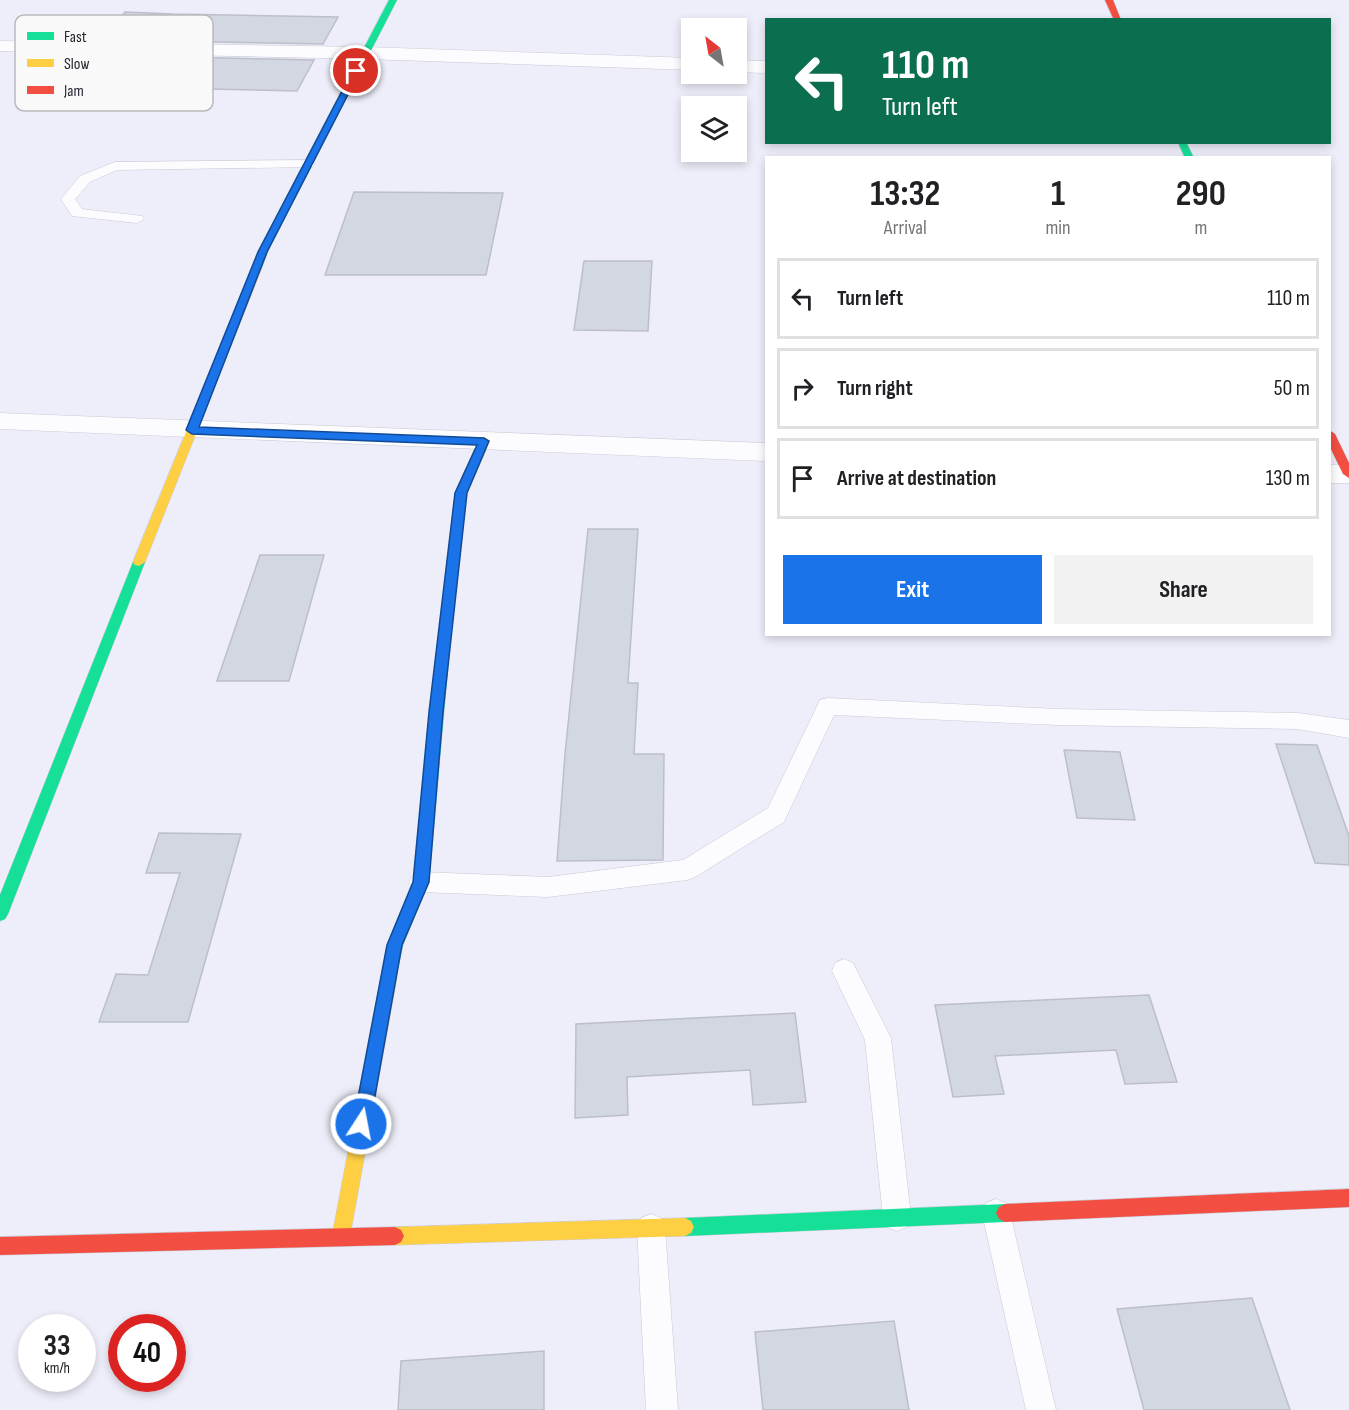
<!DOCTYPE html>
<style>
:root{--surface:#fff;--page:#f2f2f2;--text:#202124;--muted:#757577;--line:#e0e0e0;--accent:#1a73e8}
body{margin:0;font-family:"Sofia Sans Condensed",sans-serif;background:var(--page);color:var(--text);height:100vh;display:flex;flex-direction:column;font-size:22px;white-space:nowrap}
*{box-sizing:border-box;margin:0}
p{font-size:20px;color:var(--muted)}
.icon{flex:none;width:33px;height:33px;fill:none;stroke:currentColor;stroke-width:2;stroke-linecap:round;stroke-linejoin:round}
.map{position:relative;flex:1;overflow:hidden}
.details{position:absolute;left:765px;top:156px;width:566px;height:480px;display:flex;flex-direction:column;background:var(--surface);border-radius:0px;box-shadow:0 3px 9px #0003}
.details>*{flex:none}
.banner{position:absolute;left:765px;top:18px;width:566px;height:126px;border-radius:0px;box-shadow:0 3px 9px #0003;background:#0b6e4f;color:#fff;overflow:hidden}
.needle{width:39px;rotate:329deg}
.controls{position:absolute;left:681px;top:18px;display:grid;gap:12px}
.controls a{display:grid;place-items:center;width:66px;height:66px;border-radius:0px;background:var(--surface);box-shadow:0 3px 9px #0003;font-size:30px}
.speed{position:absolute;left:18px;top:1314px;display:flex;gap:12px;font-size:30px;font-weight:700;text-align:center}
.speed>*{display:grid;place-content:center;width:78px;height:78px;border-radius:50%;background:var(--surface);box-shadow:0 3px 9px #0003;line-height:1}
.speed small{font-size:15px;font-weight:400}
.speed .limit{border:9px solid #d22;background:#fff;color:#111}
.pin{position:absolute;display:grid;place-items:center;width:51px;height:51px;color:#fff;margin:-26px;border:3px solid #fff;border-radius:50%;box-shadow:0 2px 6px #0007}
.me{position:absolute;width:66px;margin:-33px;rotate:11deg;stroke-linejoin:round;filter:drop-shadow(0 0 4px #0008)}
.turn{display:flex;align-items:center;gap:21px;height:126px;padding:0 18px;font-size:27px}
.turn .icon{width:78px;height:78px;stroke-width:2.5}
.turn b{display:block;font-size:42px;line-height:51px}
.eta{display:flex;justify-content:space-evenly;align-items:center;height:102px;text-align:center}
.eta b{font-size:36px;font-weight:700;line-height:42px}
.button{display:flex;gap:12px;margin-top:auto;padding:12px 18px}
.button a{flex:1;height:69px;border-radius:0px;background:var(--accent);color:#fff;font-size:24px;font-weight:700;line-height:69px;text-align:center}
.button a+a{background:var(--page);color:var(--text)}
ul{padding:0;list-style:none}
li{display:flex;align-items:center;gap:18px;height:81px;margin:0 12px 9px;padding:0 6px;border:3px solid var(--line);border-radius:0px}
li div{flex:1}
li b{display:block;font-size:22px}
li em{font-style:normal}
.map>svg:first-child{display:block}
.building{fill:#d3d7e1;stroke:#bcbfca;stroke-width:1.5}
.lines{fill:none;stroke-linecap:round;stroke-linejoin:round}
.lane-casing{stroke:#c8cad5;stroke-width:1}
.street-casing{stroke:#c8cad5;stroke-width:1}
.fast-casing{stroke:#c8cad5;stroke-width:1}
.slow-casing{stroke:#c8cad5;stroke-width:1}
.jam-casing{stroke:#c8cad5;stroke-width:1}
.lane{fill:#fcfcfe;fill-rule:evenodd}
.street{fill:#fcfcfe;fill-rule:evenodd}
.fast{fill:#16e098;fill-rule:evenodd}
.slow{fill:#ffcf43;fill-rule:evenodd}
.jam{fill:#f24e42;fill-rule:evenodd}
.route{fill:#1a73e8;stroke:#114b97;stroke-width:1.5}
.key{fill:#f9f9f9;stroke:#b9b9bd;stroke-width:1.5}
.key-label{font-size:16px;fill:#242531}
</style>
<div class="map">
<svg width="1349" height="1410" viewBox="0 0 1349 1410">
<rect width="100%" height="100%" fill="#edeef9"/>
<path class="building" d="M125,12L173,14L338,17L323,44L102,40Z
M89,55L314,60L297,91L64,86Z
M354,192L503,193L486,275H325Z
M584,261H652L648,331L574,330Z
M588,529H638L628,683H638L634,754H664L663,860L557,861L565,754Z
M260,555H324L289,681H217Z
M1276,744L1317,745L1349,836V865L1315,863Z
M1064,750L1120,752L1135,820L1077,818Z
M159,833L241,834L188,1022H99L116,974L148,975L180,873H146Z
M1149,995L1177,1082L1125,1084L1116,1050L995,1056L1004,1094L953,1097L935,1005Z
M795,1013L806,1102L753,1105L750,1070L627,1077L628,1115L575,1118L576,1024Z
M1252,1298L1290,1410H1144L1117,1309Z
M894,1321L909,1410H763L755,1332Z
M544,1351V1410H398L401,1361Z"/>
<g class="lines">
<defs>
<path id="lane" d="M308,160L315,164L313,167L117,170L90,182L75,199L82,209L142,216L144,219L137,223L72,216L61,199L80,176L115,162Z
M827,698L1058,709L1298,713L1349,720V738L1298,729L1058,725L834,715L784,822L695,877L687,880L548,897L421,892L413,889L409,882L413,875L421,872L548,877L683,860L768,808L820,700Z
M844,959L853,963L891,1038L911,1217L907,1227L897,1231L887,1227L883,1217L865,1040L832,971L835,963Z
M996,1199L1006,1203L1010,1213L1056,1410H1026L982,1213L986,1203Z
M651,1214L661,1218L665,1228L678,1410H646L637,1228L641,1218Z"/>
<path id="street" d="M0,41L366,47L692,58V70L366,59L0,51Z
M736,60L766,61V73L736,72Z
M0,413L766,443V461L0,429Z
M1329,465H1349V483H1329Z"/>
<path id="fast" d="M389,0H397L268,251L261,270L253,272L251,270L258,251Z
M1178,142H1186L1194,158H1185Z
M139,558L145,562L8,914L5,919L0,921V895L133,562Z
M445,628L451,633L429,882L403,945L395,982L389,984L383,982L381,977L387,945L413,882L439,633Z
M1005,1204L1011,1207L1014,1213L1011,1219L1005,1222L685,1236L679,1233L676,1227L679,1221L685,1218Z"/>
<path id="slow" d="M253,268L261,270L145,562L139,566L135,565L133,562Z
M484,437L490,441L467,493L451,633L445,638L439,633L455,493L478,441Z
M389,970L395,972L397,977L350,1236L347,1242L341,1245L335,1242L332,1236L381,977L383,972Z
M685,1218L691,1221L694,1227L691,1233L685,1236L395,1245L389,1242L386,1236L389,1230L395,1227Z"/>
<path id="jam" d="M1105,0H1113L1121,20H1114Z
M1329,430L1335,434L1349,463V478L1343,474L1329,445Z
M1349,1189V1207L1005,1222L999,1219L996,1213L999,1207L1005,1204Z
M395,1227L401,1230L404,1236L401,1242L395,1245L0,1255V1237Z"/>
</defs>
<use href="#lane" class="lane-casing"/>
<use href="#street" class="street-casing"/>
<use href="#fast" class="fast-casing"/>
<use href="#slow" class="slow-casing"/>
<use href="#jam" class="jam-casing"/>
<use href="#lane" class="lane"/>
<use href="#street" class="street"/>
<use href="#fast" class="fast"/>
<use href="#slow" class="slow"/>
<use href="#jam" class="jam"/>
</g>
<path class="route" d="M353,70L360,71L267,252L199,427L484,438L489,441L467,493L443,712L429,882L402,945L370,1124L368,1131L361,1133L355,1131L353,1124L387,945L413,882L429,712L455,493L477,445L192,434L186,430L258,252Z"/>
<rect x="15" y="15" width="198" height="96" rx="9" class="key"/>
<rect x="27" y="32" width="27" height="8" fill="#16e098"/>
<rect x="27" y="59" width="27" height="8" fill="#ffcf43"/>
<rect x="27" y="86" width="27" height="8" fill="#f24e42"/>
<g class="key-label">
<text x="64" y="42">Fast</text>
<text x="64" y="69">Slow</text>
<text x="64" y="96">Jam</text>
</g>
</svg>
<div class="controls">
<a><svg class="needle" viewBox="-14 -14 28 28"><path d="M0-13l5 13h-10z" fill="#e53935"/><path d="M0 13l5-13h-10z" fill="#757577"/></svg></a>
<a><svg class="icon" aria-label="layers" viewBox="0 0 24 24"><path d="M12 4l9 5-9 5-9-5zM3 14l9 5 9-5"/></svg></a>
</div>
<div class="speed"><div>33<small>km/h</small></div><div class="limit">40</div></div>
<div class="pin" style="left:356px;top:71px;background:#d93025"><svg class="icon" aria-label="arrive" viewBox="0 0 24 24"><path d="M6 21V4h12l-3 4 3 4H6"/></svg></div>
<svg class="me" style="left:361px;top:1124px" viewBox="-20 -20 40 40"><circle r="17" fill="#1a73e8" stroke="#fff" stroke-width="3"/><path d="M0-11L8 9 0 5-8 9z" fill="#fff"/></svg>
<div class="banner">
<div class="turn"><svg class="icon" aria-label="left" viewBox="0 0 24 24"><path d="M17 20v-9H6M10 6l-5 5 5 5"/></svg><div><b>110 m</b>Turn left</div></div>
</div>
<section class="details">
<div class="eta">
<div><b>13:32</b><p>Arrival</p></div>
<div><b>1</b><p>min</p></div>
<div><b>290</b><p>m</p></div>
</div>
<ul>
<li><svg class="icon" aria-label="left" viewBox="0 0 24 24"><path d="M17 20v-9H6M10 6l-5 5 5 5"/></svg><div><b>Turn left</b></div><em>110 m</em></li>
<li><svg class="icon" aria-label="right" viewBox="0 0 24 24"><path d="M7 20v-9h11M14 6l5 5-5 5"/></svg><div><b>Turn right</b></div><em>50 m</em></li>
<li><svg class="icon" aria-label="arrive" viewBox="0 0 24 24"><path d="M6 21V4h12l-3 4 3 4H6"/></svg><div><b>Arrive at destination</b></div><em>130 m</em></li>
</ul>
<div class="button"><a>Exit</a><a>Share</a></div>
</section>
</div>
